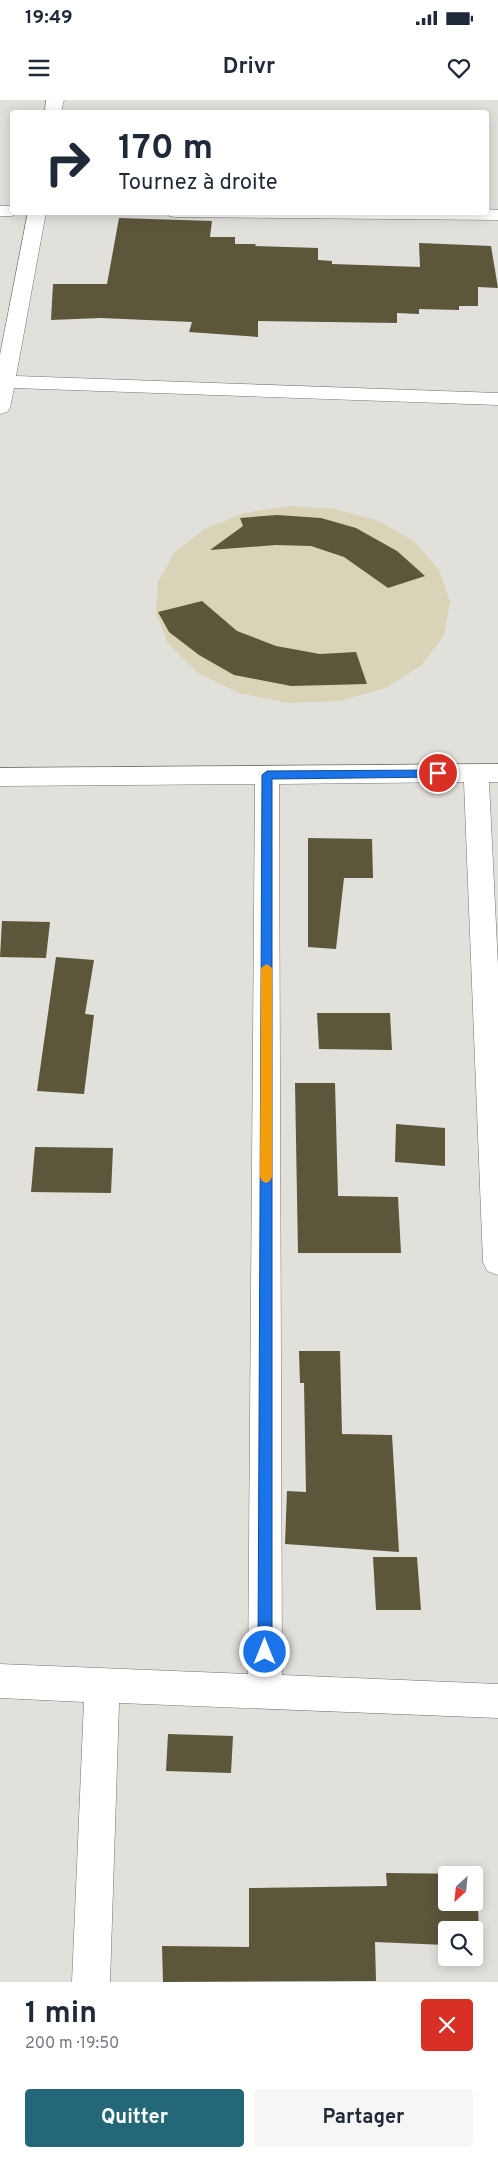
<!DOCTYPE html>
<html lang="fr">
<meta charset="utf-8">
<style>
:root{--surface:#fff;--page:#f6f6f7;--text:#1f2937;--muted:#747a83;--accent:#236779}
body{margin:0;font-family:Overpass,sans-serif;background:var(--page);color:var(--text);height:100vh;display:flex;flex-direction:column;font-size:19px;white-space:nowrap}
*{box-sizing:border-box;margin:0}
p{font-size:16px;color:var(--muted)}
.icon{flex:none;width:28px;height:28px;fill:none;stroke:currentColor;stroke-width:2;stroke-linecap:round;stroke-linejoin:round}
.map{position:relative;height:1882px;overflow:hidden}
.details{display:flex;flex-direction:column;background:var(--surface);flex:1}
.details>*{flex:none}
.hud{position:absolute;left:10px;top:10px;width:479px;height:105px;border-radius:5px;box-shadow:0 2px 12px #0003;background:#fff;color:var(--text);overflow:hidden}
.needle{width:32px;rotate:207deg}
.tools{position:absolute;left:438px;top:1766px;display:grid;gap:10px}
.tools a{display:grid;place-items:center;width:45px;height:45px;border-radius:5px;background:var(--surface);box-shadow:0 2px 12px #0003;font-size:25px}
.pin{position:absolute;display:grid;place-items:center;width:42px;height:42px;color:#fff;margin:-21px;border:2px solid #fff;border-radius:50%;box-shadow:0 1px 5px #0007}
.me{position:absolute;width:55px;margin:-28px;rotate:0deg;stroke-linejoin:round;filter:drop-shadow(0 0 4px #0008)}
.turn{display:flex;align-items:center;gap:18px;height:105px;padding:0 25px;font-size:22px}
.turn .icon{width:65px;height:65px;stroke-width:2.5}
.turn b{display:block;font-size:35px;line-height:42px}
.round{display:grid;place-items:center;flex:none;width:52px;height:52px;border-radius:5px;background:var(--page)}
.summary{display:flex;align-items:center;justify-content:space-between;height:85px;padding:0 25px}
h1{font-size:30px;font-weight:700;line-height:38px}
.cta{display:flex;gap:10px;margin-top:auto;padding:10px 25px}
.cta a{flex:1;height:58px;border-radius:5px;background:var(--accent);color:#fff;font-size:20px;font-weight:700;line-height:58px;text-align:center}
.cta a+a{background:var(--page);color:var(--text)}
.status{display:flex;justify-content:space-between;align-items:center;height:35px;padding:0 25px;background:var(--surface);direction:ltr}
.status svg{height:14px;fill:currentColor}
header{display:flex;justify-content:space-between;align-items:center;height:65px;padding:0 25px;background:var(--surface);font-size:22px;font-weight:700}
.map>svg:first-child{display:block}
.green{fill:#d9d3b8}
.building{fill:#5c563b;fill-rule:evenodd}
.lines{fill:none;stroke-linecap:round;stroke-linejoin:round}
.street-casing{stroke:#74736e;stroke-width:1}
.street{fill:#fff;fill-rule:evenodd}
.route{fill:#1a73e8;stroke:#114b97}
.slow{fill:#f59e0b}
</style>
<div class="status"><b>19:49</b><svg viewBox="0 0 49 12"><path d="M0 12V9h3v3zM5 12V6h3v6zM10 12V3h3v9zM15 12V0h3v12zM26 1h20v11H26zM47 4h2v5h-2z"/></svg></div>
<header><svg class="icon" aria-label="menu" viewBox="0 0 24 24"><path d="M4 6h16M4 12h16M4 18h16"/></svg>Drivr<svg class="icon" aria-label="heart" viewBox="0 0 24 24"><path d="M12 20l-8-8c-3-5 5-10 8-4 3-6 11-1 8 4z"/></svg></header>
<div class="map">
<svg width="498" height="1882" viewBox="0 0 498 1882">
<rect width="100%" height="100%" fill="#e1e0db"/>
<path class="green" d="M290,406L335,409L379,421L415,442L439,470L450,502L444,535L422,565L386,588L339,601L288,603L239,593L198,573L169,545L156,514L158,482L175,452L206,428L245,413Z"/>
<path class="building" d="M119,118L212,121L210,137H235V144H256L255,146L318,148V160L332,161V164L420,167L419,143L491,146L498,188L478,187V206H459V210L419,209V214L397,213V223L258,221V237L189,232L192,222L101,218L51,220L53,184H107Z
M277,415L321,418L356,428L397,451L425,476L388,488L344,457L311,446L276,445L210,450L243,426L240,418Z
M202,501L237,531L276,546L320,554L356,552L367,584L291,586L234,575L199,555L169,532L158,512Z
M308,738L372,739L373,778H344L336,849L308,847Z
M2,821L50,822L46,858L0,857Z
M56,857L94,860L85,914L94,915L84,994L37,991Z
M317,913H390L392,950L319,949Z
M295,983H335L338,1096L398,1097L401,1153H298Z
M396,1024L445,1028V1066L395,1062Z
M35,1047L113,1048L111,1093L31,1092Z
M299,1251H340L342,1334L392,1335L399,1452L285,1444L287,1391L306,1392L304,1283H300Z
M373,1457H417L421,1510H376Z
M168,1634L233,1636L231,1673L166,1671Z
M386,1773L476,1774L480,1846H474V1830H446V1845L375,1842L376,1881L163,1882L162,1846L249,1847V1788L387,1786ZM446,1775H474V1802H446Z"/>
<g class="lines">
<defs>
<path id="street" d="M46,0H64L61,12H45Z
M0,106H12V112H20L12,116H0Z
M486,109L498,110V120L175,117L169,116L166,112H486Z
M28,112H46L16,276L498,293V305L14,288L10,308L7,312L0,314V255Z
M498,664V682H489L498,866V1175L487,1171L483,1162L464,682L279,684L282,1575L498,1584V1618L119,1603L110,1882H72L84,1602L0,1598V1564L248,1574L255,684L0,686V668Z"/>
</defs>
<use href="#street" class="street-casing"/>
<use href="#street" class="street"/>
</g>
<path class="route" d="M438,670L443,673L438,677L272,679V1552L270,1557L265,1559L260,1557L258,1552L262,675L267,671Z"/>
<path class="slow" d="M267,864L272,868V1077L270,1081L266,1083L262,1081L260,1077L261,868Z"/>
</svg>
<div class="tools">
<a><svg class="needle" viewBox="-14 -14 28 28"><path d="M0-13l5 13h-10z" fill="#e53935"/><path d="M0 13l5-13h-10z" fill="#747a83"/></svg></a>
<a><svg class="icon" aria-label="search" viewBox="0 0 24 24"><circle cx="10" cy="10" r="6"/><path d="M15 15l6 6"/></svg></a>
</div>
<div class="pin" style="left:438px;top:673px;background:#d93025"><svg class="icon" aria-label="arrive" viewBox="0 0 24 24"><path d="M6 21V4h12l-3 4 3 4H6"/></svg></div>
<svg class="me" style="left:265px;top:1552px" viewBox="-20 -20 40 40"><circle r="17" fill="#1a73e8" stroke="#fff" stroke-width="3"/><path d="M0-11L8 9 0 5-8 9z" fill="#fff"/></svg>
<div class="hud">
<div class="turn"><svg class="icon" aria-label="right" viewBox="0 0 24 24"><path d="M7 20v-9h11M14 6l5 5-5 5"/></svg><div><b>170 m</b>Tournez à droite</div></div>
</div>
</div>
<section class="details">
<div class="summary"><div><h1>1 min</h1><p>200 m · 19:50</p></div><a class="round" style="background:#d93025;color:#fff"><svg class="icon" aria-label="close" viewBox="0 0 24 24"><path d="M6 6l12 12M18 6L6 18"/></svg></a></div>
<div class="cta"><a>Quitter</a><a>Partager</a></div>
</section>
